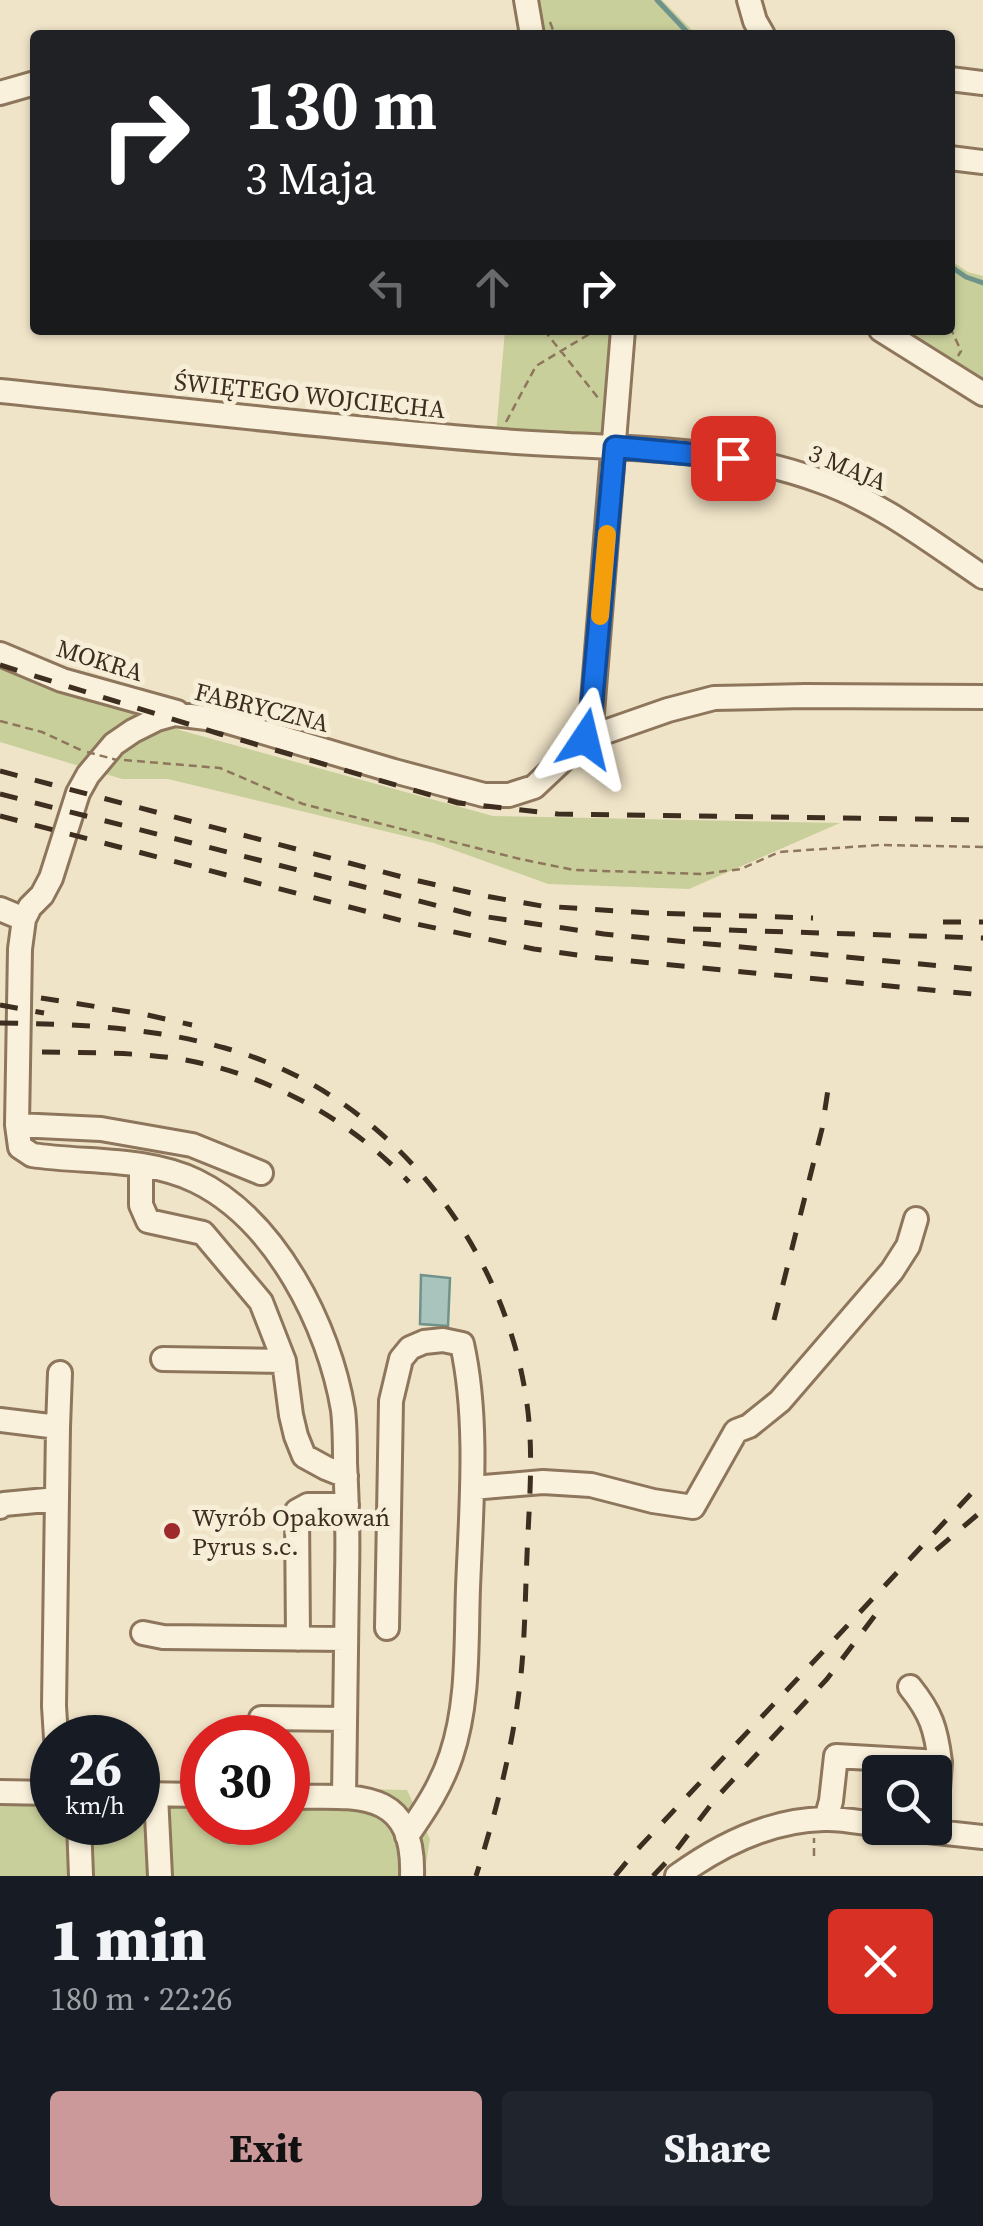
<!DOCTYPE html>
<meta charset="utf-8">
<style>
:root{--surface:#171b24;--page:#20242c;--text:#f1f3f6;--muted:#9ea1a6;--accent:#cc999b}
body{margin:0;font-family:"Source Serif 4",serif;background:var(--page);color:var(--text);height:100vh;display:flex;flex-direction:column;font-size:38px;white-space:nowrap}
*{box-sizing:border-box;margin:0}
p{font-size:32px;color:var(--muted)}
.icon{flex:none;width:55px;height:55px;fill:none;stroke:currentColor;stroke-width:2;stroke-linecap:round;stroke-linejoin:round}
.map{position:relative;height:1876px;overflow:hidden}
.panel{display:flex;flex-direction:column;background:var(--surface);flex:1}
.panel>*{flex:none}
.hud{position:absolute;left:30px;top:30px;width:925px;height:305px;border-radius:10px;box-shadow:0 2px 8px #0004;background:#202124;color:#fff;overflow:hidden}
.controls{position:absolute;left:862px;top:1755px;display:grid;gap:20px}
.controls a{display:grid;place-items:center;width:90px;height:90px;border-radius:10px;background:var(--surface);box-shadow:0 2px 8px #0004;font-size:50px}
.speed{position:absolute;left:30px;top:1715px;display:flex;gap:20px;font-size:50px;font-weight:700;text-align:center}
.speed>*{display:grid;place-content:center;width:130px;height:130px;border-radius:50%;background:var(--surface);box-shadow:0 2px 8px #0004;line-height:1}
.speed small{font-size:25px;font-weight:400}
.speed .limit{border:15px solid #d22;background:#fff;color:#111}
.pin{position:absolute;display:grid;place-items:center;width:85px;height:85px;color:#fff;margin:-42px;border-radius:20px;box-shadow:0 5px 15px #0006}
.me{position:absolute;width:110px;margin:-55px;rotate:10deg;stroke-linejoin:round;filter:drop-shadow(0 0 8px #0008)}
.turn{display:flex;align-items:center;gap:35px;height:210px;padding:0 50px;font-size:45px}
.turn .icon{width:130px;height:130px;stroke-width:2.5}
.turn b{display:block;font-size:70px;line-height:85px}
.lanes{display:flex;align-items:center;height:95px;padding:0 50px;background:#0003;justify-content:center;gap:50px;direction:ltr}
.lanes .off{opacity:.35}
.round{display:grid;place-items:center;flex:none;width:105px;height:105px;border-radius:10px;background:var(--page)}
.headline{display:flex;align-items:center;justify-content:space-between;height:170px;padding:0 50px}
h1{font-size:60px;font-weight:800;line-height:75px}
.button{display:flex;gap:20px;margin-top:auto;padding:20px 50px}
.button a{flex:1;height:115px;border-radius:10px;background:var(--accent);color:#111;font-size:40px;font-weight:800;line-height:115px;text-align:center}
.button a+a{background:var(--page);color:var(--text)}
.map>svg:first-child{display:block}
.green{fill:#c9cf9b}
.water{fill:#a9c4bc;stroke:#6f938a;stroke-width:2.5}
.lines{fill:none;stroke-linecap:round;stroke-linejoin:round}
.stream{stroke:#6f938a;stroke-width:5}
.minor-casing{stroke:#8d765c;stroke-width:28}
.path{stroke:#8d765c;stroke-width:2.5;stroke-dasharray:8 5;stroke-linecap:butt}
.minor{stroke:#faf1dc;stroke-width:22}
.rail{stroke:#3d2e20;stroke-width:5;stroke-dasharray:18 18;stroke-linecap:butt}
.path-bridge{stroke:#8d765c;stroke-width:2.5;stroke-dasharray:8 5;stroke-linecap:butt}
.route-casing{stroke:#114b97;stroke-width:25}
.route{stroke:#1a73e8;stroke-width:18}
.slow{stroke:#f59e0b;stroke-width:18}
.poi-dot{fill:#9e2a2b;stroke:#f7eed8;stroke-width:4}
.labels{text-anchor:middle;stroke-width:10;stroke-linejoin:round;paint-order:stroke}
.street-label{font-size:25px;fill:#3d2e20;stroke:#f7eed8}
.poi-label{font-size:25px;fill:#3d2e20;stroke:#f7eed8;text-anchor:start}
</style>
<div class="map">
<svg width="983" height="1876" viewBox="0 0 983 1876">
<rect width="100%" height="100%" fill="#f0e4c8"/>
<path class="green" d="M534,0H662L697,35H541Z
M950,260L968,272L983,276V383L899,330H950Z
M505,330H610L602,438L496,434Z
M0,660L183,731L493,816L840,823L689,889L548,884L434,843L168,779H122L0,742Z
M0,1781H52V1822H138V1783L202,1785V1822H288V1787L407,1790L430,1839L424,1876H0Z"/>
<path class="water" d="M421,1275L450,1278L448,1326L420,1324Z"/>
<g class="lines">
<path class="stream" d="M657,0L690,35
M950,266L966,277L983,283"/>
<defs>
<path id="minor" d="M526,0L532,35
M749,0L755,21L763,35
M950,79L983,83
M0,93L35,83
M950,158L983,162
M881,330L983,394
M0,391C163,408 327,427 490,440C601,450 715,442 820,481C880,502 931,542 983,577
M0,654L62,680L177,712
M585,739L668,710L714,698L805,696L983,697
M0,909L24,919
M17,1125L101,1129L192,1145L261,1173
M141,1166V1205L148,1221L203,1233L261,1302L284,1361L291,1415L296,1436L304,1456L326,1468L346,1476
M163,1359L284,1361
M0,1420L58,1427
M472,1488L543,1482L591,1485L653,1501L693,1507L736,1431L749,1426L780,1401L892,1271L908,1246L916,1219
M0,1507L4,1504L57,1499
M387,1628L391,1401L401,1359L410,1348L424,1342L443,1340L462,1344C479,1420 471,1510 468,1588C466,1644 469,1703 451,1756C441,1786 425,1810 407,1836
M143,1633L163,1637L346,1639
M298,1639L297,1511L308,1505H347
M910,1687C931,1713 936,1729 940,1762
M261,1718L345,1719
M56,1738L54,1706L58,1427L60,1373
M0,1792L52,1793
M138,1794L202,1795
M156,1795L160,1876
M288,1797C354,1797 415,1786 412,1876
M344,1797C345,1724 346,1650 347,1577C348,1539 347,1501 345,1463C345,1446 345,1427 343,1410C329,1326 276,1220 196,1181C146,1157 86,1163 32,1155L20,1147L17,1125L20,949L24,919L30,907L42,895L51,878L78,793L88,775L114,744L133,731L157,719L175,714L222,720L394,771L484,795H509L534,787L585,739L591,725L623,330
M826,1819L831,1801L836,1756L940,1762L935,1832
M79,1822L81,1876
M228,1822L229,1830
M900,1828L983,1837
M677,1876C720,1845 770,1820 824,1819C842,1818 862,1823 880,1825"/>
</defs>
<use href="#minor" class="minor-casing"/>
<path class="path" d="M550,22L555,35
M950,327L961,351L958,356
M544,330L599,399
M506,422L536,366L596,330
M0,721L42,732L83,751
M124,760L220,768L303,804L520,859L574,870L702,874L741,869L779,852L880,845L983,847
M814,1856V1838"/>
<use href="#minor" class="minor"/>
<path class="rail" d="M0,665L220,734L458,803L558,814L983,820
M0,771L406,878L485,896L542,906L649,913L813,918
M0,794L474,915L604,934L983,970
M0,816L407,922L534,949L599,958L983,995
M943,922H983
M693,929L983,938
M41,998L143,1014L192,1025
M0,1005L44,1013
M0,1023C77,1024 151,1027 225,1048C385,1092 505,1242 527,1404C534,1454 529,1505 527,1555C525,1601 525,1646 519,1692C511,1754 495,1816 476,1876
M42,1052C86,1053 130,1052 173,1058C262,1071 348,1117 409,1182
M774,1320L822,1129L829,1083
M936,1550L983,1510
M615,1876L634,1853L983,1481
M653,1876L671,1857L716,1798L827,1679L879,1610"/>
<path class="path-bridge" d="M87,752L117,760"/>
</g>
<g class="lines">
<defs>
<path id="route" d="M585,739L590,724L615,447L733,458"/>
</defs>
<use href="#route" class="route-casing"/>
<use href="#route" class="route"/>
<path class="slow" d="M600,616L607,534"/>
</g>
<circle class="poi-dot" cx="172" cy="1531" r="10"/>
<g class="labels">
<g class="street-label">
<text transform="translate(310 395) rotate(6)" y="9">ŚWIĘTEGO WOJCIECHA</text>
<text transform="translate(848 467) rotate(23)" y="9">3 MAJA</text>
<text transform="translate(100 660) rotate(17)" y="9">MOKRA</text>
<text transform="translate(262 707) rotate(14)" y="9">FABRYCZNA</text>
</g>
<g class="poi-label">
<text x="192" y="1526">Wyrób Opakowań<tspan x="192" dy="29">Pyrus s.c.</tspan></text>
</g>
</g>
</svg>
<div class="controls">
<a><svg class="icon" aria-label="search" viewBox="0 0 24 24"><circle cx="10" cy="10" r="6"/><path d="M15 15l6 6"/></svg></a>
</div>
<div class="speed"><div>26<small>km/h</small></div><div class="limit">30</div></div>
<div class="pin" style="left:733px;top:458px;background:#d93025"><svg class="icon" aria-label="arrive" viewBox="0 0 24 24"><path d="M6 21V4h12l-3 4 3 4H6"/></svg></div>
<svg class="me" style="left:585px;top:739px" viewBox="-20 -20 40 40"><path d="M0-17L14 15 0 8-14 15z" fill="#1a73e8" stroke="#fff" stroke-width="4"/></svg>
<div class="hud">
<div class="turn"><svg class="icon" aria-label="right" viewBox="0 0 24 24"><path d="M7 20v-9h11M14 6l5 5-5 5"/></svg><div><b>130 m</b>3 Maja</div></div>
<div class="lanes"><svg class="icon off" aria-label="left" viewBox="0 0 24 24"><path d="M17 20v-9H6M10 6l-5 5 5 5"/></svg><svg class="icon off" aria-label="ahead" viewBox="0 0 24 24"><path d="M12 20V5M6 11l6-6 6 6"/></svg><svg class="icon" aria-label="right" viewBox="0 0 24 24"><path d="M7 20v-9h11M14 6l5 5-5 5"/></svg></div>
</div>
</div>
<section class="panel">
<div class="headline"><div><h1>1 min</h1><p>180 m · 22:26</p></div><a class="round" style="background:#d93025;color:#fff"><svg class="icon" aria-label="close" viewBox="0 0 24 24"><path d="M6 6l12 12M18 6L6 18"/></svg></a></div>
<div class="button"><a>Exit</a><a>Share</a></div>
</section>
